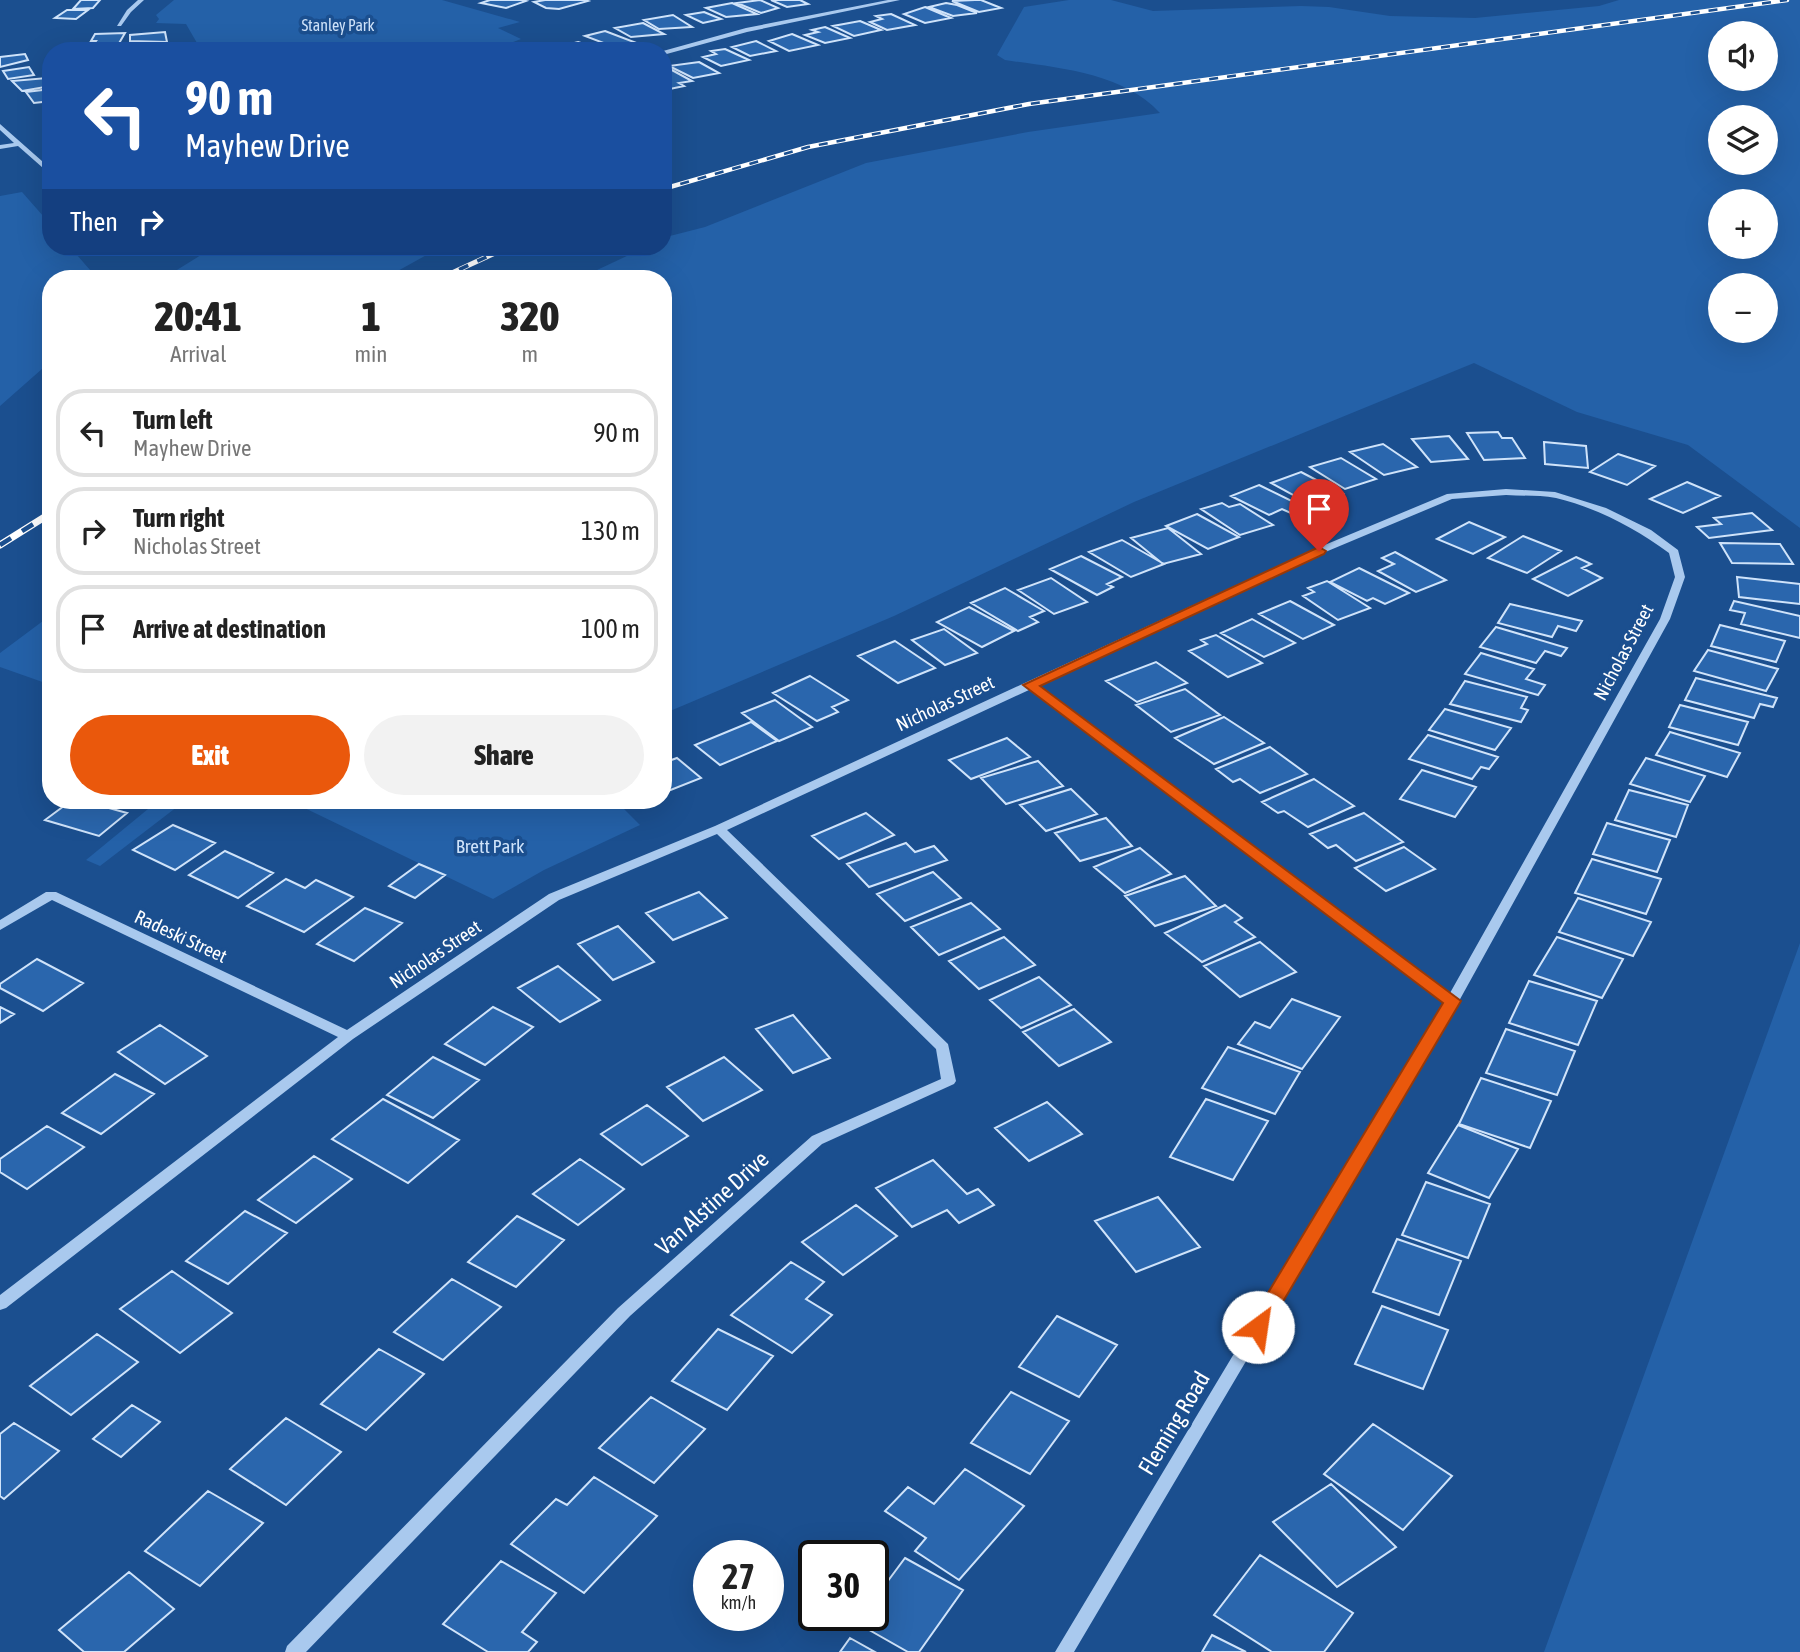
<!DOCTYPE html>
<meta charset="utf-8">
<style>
:root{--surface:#fff;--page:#f2f2f2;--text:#222;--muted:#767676;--line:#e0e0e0;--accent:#ea580c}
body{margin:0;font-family:"Asap Condensed",sans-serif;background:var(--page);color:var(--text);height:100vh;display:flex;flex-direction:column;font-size:26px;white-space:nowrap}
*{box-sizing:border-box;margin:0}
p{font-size:23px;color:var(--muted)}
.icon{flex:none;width:38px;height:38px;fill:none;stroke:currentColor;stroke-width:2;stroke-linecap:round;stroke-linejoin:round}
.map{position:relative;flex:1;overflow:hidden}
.details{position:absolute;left:42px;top:270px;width:630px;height:539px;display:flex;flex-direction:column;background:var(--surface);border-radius:28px;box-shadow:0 7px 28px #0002}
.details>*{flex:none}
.banner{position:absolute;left:42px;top:42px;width:630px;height:214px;border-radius:28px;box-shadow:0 7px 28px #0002;background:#1a4fa0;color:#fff;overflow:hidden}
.fabs{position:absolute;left:1708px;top:21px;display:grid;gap:14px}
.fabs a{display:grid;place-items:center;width:70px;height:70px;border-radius:50%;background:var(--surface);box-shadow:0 7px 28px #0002;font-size:35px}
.speed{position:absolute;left:693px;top:1540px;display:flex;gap:14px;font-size:35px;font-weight:700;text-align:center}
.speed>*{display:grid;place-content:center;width:91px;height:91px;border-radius:50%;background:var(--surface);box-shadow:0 7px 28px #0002;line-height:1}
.speed small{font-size:18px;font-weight:400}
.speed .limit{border:4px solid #111;border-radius:10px;background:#fff;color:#111}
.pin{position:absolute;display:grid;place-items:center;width:60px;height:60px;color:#fff;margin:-72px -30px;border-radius:50% 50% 50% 0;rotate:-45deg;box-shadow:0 0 7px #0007}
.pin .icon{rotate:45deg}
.me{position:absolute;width:77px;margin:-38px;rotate:31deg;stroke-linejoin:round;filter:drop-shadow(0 0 5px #0008)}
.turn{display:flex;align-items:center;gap:24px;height:147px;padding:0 28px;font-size:32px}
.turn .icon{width:91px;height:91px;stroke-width:2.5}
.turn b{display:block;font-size:49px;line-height:60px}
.then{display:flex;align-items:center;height:66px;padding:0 28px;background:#0003;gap:14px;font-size:26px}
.eta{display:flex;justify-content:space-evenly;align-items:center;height:119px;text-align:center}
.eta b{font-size:42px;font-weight:800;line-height:49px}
.action{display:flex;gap:14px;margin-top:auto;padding:14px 28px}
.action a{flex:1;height:80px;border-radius:42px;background:var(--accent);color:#fff;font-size:28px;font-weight:800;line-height:80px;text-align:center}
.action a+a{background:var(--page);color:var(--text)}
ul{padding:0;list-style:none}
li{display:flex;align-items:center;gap:21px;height:88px;margin:0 14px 10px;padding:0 14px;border:4px solid var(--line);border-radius:28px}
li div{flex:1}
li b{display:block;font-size:26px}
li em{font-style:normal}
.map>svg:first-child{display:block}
.green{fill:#2461a8;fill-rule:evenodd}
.building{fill:#2a66ad;stroke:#cfe3fa;stroke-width:2}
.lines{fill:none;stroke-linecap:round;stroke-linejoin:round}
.minor{fill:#a9c9ee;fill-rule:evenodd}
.rail-far2-casing{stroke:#fff;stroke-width:4.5}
.rail-far1-casing{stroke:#fff;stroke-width:5}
.rail-casing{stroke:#fff;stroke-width:7}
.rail-far2{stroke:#1b4f8f;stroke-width:2.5;stroke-dasharray:9;stroke-linecap:butt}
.rail-far1{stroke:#1b4f8f;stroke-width:3.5;stroke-dasharray:10;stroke-linecap:butt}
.rail{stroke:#1b4f8f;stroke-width:4.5;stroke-dasharray:13;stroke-linecap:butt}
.route{fill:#ea580c;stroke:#983908;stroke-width:2}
.labels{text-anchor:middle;stroke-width:7;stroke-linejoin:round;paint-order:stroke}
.far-park-label{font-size:16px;fill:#cfe3fa;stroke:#1b4f8f}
.street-label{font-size:19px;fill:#fff;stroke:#1b4f8f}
.park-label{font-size:19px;fill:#cfe3fa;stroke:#1b4f8f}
.near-street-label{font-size:23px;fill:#fff;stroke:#1b4f8f}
</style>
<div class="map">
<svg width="1800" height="1652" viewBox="0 0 1800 1652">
<rect width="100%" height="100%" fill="#1b4f8f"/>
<path class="green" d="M174,0H442L520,22L498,28L521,39L489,51H154L197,43L186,24L156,23L159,19L156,15Z
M1069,0H1111L1153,11L1301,6L1329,7L1390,16L1475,18L1599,6L1619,0H1800V528L1688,445L1577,412L1474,363L1134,502L894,616L663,714V278H580L646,247H663V239L666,237L705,227L866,163L1028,132L1160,113C1122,72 1057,68 1005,60L997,55L1024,7ZM1720,33H1766V79H1720ZM1720,117H1766V163H1720ZM1720,201H1766V247H1720ZM1720,285H1766V331H1720Z
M22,192L51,225V247H70L97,278H51V361L0,406V196Z
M214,247H441L385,278H164Z
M51,615V685L0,667V653Z
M159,800H186L100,866L86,860Z
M288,800H615L640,825L544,870L493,899Z
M1800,943V1652H1544Z"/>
<path class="building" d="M81,0H100L93,8L73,9Z
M490,0H522L526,1L506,8L481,3Z
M545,0H585L588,1L559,9L546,8L534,2Z
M760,0L778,8L761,13L737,3Z
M771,0H800L808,4L787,7Z
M975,0H981L1001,8L979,12L952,1Z
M732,3L757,14L726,17L706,8Z
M946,3L957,5L977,13L953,16L929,7Z
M925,7L951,18L925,23L904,14Z
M67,10H88L76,19L55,18Z
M704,12L721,19L703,23L686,15Z
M891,14L915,25L887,30L870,22L882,19L876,16Z
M673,15L692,27L659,29L644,20Z
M860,21L881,30L854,36L833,26Z
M643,23L664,34L631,37L615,28Z
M825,27L850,38L825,43L805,35L818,32L812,30Z
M605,31L634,42L614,47L585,36Z
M165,32L167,42L130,41V35Z
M125,33L118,45H93L96,41H91L95,34Z
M792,34L818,45L789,51L769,41Z
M756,41L776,51L750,56L732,47Z
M578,42L604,51H570L559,47Z
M725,49L749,60L721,66L703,57L716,54L711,51Z
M25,54L28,60L0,67V57Z
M699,62L719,73L693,78L669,66Z
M29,67L34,75L8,79L3,71Z
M670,69L692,81L679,83L684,86L670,89L663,85V70Z
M47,78L51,86L22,91L12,81Z
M51,89V101L34,103L26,92Z
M1498,432L1502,438H1512L1525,458L1484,460L1467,433Z
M1449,436L1468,459L1431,462L1412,439Z
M1544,442L1586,446L1588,468L1545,464Z
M1383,444L1417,467L1384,475L1350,452Z
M1618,454L1655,466L1627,485L1590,472Z
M1341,458L1376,479L1345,489L1310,467Z
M1301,472L1343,494L1313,506L1271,483Z
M1687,482L1720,496L1683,513L1650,499Z
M1259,485L1308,509L1295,515L1282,509L1269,515L1231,496Z
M1222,503L1229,507L1240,504L1273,525L1240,535L1201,509Z
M1752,513L1772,530L1709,538L1697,527L1721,524L1714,518Z
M1197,514L1239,537L1208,549L1166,526Z
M1469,522L1505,537L1473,554L1437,539Z
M1168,528L1201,554L1163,564L1131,538Z
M1523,536L1561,551L1527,573L1488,558Z
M1122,540L1164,564L1131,577L1089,552Z
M1720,543L1780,544L1793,564L1732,563Z
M1395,552L1446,580L1416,592L1378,571L1394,564L1382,558Z
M1081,556L1122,577L1107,584L1113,587L1097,595L1050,569Z
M1576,557L1591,564L1582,568L1602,578L1568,596L1533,579Z
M1359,568L1409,593L1385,604L1373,598L1367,601L1330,582Z
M1737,577L1800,584V604L1739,597Z
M1051,578L1087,602L1054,614L1018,590Z
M1327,581L1370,608L1338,620L1303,596L1314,592L1308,588Z
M1005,588L1044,611L1030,617L1038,622L1018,631L971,603Z
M1290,601L1334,625L1303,639L1259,614Z
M1734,601L1800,616V638L1741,624L1745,613L1730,610Z
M1510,604L1582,621L1576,631L1558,626L1552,637L1498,623Z
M969,607L1014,631L982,647L937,622Z
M1252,619L1295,643L1264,657L1221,633Z
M1720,625L1785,641L1776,662L1711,646Z
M1496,627L1567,648L1561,656L1545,651L1536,663L1480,647Z
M944,629L977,653L945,665L912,640Z
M1216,635L1262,663L1228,677L1189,651L1207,644L1201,640Z
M895,641L935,668L898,683L858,656Z
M1708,650L1778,669L1766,691L1694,671Z
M1481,653L1534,669L1526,679L1545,685L1538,695L1465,674Z
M1156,662L1187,683L1137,702L1106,681Z
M810,676L848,700L832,707L838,712L817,721L773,693Z
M1696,678L1777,698L1773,707L1760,704L1754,718L1685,700Z
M1465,681L1527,697L1521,708L1528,710L1521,722L1450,704Z
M1185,689L1220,715L1171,732L1136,705Z
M775,700L812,727L779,741L742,713Z
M1680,705L1748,722L1738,745L1669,727Z
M1445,709L1511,728L1495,750L1429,730Z
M1224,717L1264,743L1214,764L1175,738Z
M751,722L777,741L720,765L695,745Z
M1670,732L1740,753L1727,777L1656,755Z
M1428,735L1498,757L1489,769L1481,767L1472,779L1409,759Z
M1007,738L1030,757L971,779L949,760Z
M1270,747L1307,774L1260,793L1240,779L1233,782L1216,769Z
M677,758L701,778L663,793V763Z
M1646,758L1705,776L1690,802L1630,784Z
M1038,761L1063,786L1006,804L981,778Z
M1422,770L1476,787L1455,817L1400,799Z
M1314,779L1354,806L1308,827L1284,811L1278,813L1262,802Z
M1071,789L1097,814L1046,831L1020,805Z
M1629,790L1688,805L1676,837L1615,820Z
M72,800H80L127,813L99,836L45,820Z
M866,813L894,835L839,859L812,836Z
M1364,813L1403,842L1356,861L1336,845L1328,848L1310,834Z
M1106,818L1132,846L1080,861L1055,833Z
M1607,823L1670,840L1657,872L1593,854Z
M173,825L215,843L175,870L133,850Z
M906,843L915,852L934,846L947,860L869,887L847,864Z
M1404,847L1435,869L1386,891L1355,868Z
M1140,848L1171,874L1125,893L1094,867Z
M225,851L273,873L238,898L189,875Z
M1592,859L1661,879L1646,914L1575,893Z
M419,864L445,875L415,898L389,886Z
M933,872L961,898L905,921L877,894Z
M1185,876L1216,906L1155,926L1125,896Z
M286,879L305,888L316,880L353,897L304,932L247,906Z
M699,892L727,918L673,940L646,913Z
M1578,898L1651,922L1633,956L1559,932Z
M971,903L1000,929L939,955L911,927Z
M1225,905L1242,918L1235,922L1255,937L1202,962L1165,933Z
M365,908L402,923L354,961L317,944Z
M618,926L654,962L613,980L578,944Z
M1004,937L1035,965L979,989L949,961Z
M1557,937L1623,959L1602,998L1534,975Z
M1260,942L1296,972L1240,997L1204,966Z
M37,959L83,983L43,1011L0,988V984Z
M558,966L600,1000L560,1022L518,988Z
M1039,977L1071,1005L1021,1028L990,1000Z
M1529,981L1597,1001L1578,1045L1509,1023Z
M1292,999L1340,1017L1302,1069L1238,1044L1255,1022L1270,1028Z
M0,1007L14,1014L0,1023Z
M493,1007L533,1027L485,1065L445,1044Z
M1074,1009L1111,1042L1059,1066L1023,1032Z
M793,1015L830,1058L793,1073L756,1029Z
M160,1025L207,1056L165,1084L118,1052Z
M1506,1029L1575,1051L1557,1095L1486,1073Z
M1228,1047L1300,1072L1275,1114L1202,1088Z
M433,1057L479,1080L433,1118L387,1095Z
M724,1057L762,1090L703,1121L667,1087Z
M115,1074L154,1094L101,1134L62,1113Z
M1481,1078L1551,1101L1530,1148L1459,1124Z
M383,1099L459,1140L408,1183L332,1139Z
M1206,1099L1268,1121L1233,1180L1170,1157Z
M1047,1102L1082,1134L1029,1161L995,1128Z
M647,1105L688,1136L642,1165L601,1134Z
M1458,1125L1518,1149L1489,1198L1428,1173Z
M47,1126L84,1147L27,1189L0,1172V1159Z
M314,1156L352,1179L296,1223L258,1200Z
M580,1159L624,1189L578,1225L533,1194Z
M933,1160L967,1194L978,1189L994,1205L959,1223L947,1210L912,1227L876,1188Z
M1426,1182L1490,1204L1468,1258L1402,1235Z
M1158,1197L1200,1247L1136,1272L1095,1221Z
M856,1205L897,1236L843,1275L802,1242Z
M245,1211L287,1233L228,1284L186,1261Z
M517,1216L564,1240L516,1287L468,1262Z
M1397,1239L1461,1261L1439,1315L1373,1292Z
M791,1262L824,1282L806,1299L832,1315L792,1353L731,1315Z
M172,1271L232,1313L180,1353L120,1309Z
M452,1279L501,1307L443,1360L394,1332Z
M1382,1306L1448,1330L1423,1389L1355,1364Z
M1057,1316L1117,1345L1079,1397L1019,1367Z
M718,1329L773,1356L727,1410L672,1381Z
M97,1334L138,1362L71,1415L30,1386Z
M379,1349L424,1374L366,1430L321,1404Z
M1011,1392L1069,1421L1030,1474L971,1443Z
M651,1397L705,1429L654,1483L599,1448Z
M132,1405L160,1422L121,1457L93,1439Z
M286,1418L341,1452L286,1505L230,1469Z
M14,1423L59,1451L4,1499L0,1496V1434Z
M1373,1424L1452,1476L1403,1530L1324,1474Z
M965,1469L1024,1506L959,1580L915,1551L926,1538L885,1511L908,1487L934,1504Z
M594,1477L657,1516L584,1593L511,1544L556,1499L567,1505Z
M1331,1484L1396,1547L1337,1587L1273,1522Z
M208,1491L263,1523L200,1586L145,1551Z
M1260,1555L1353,1613L1324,1652H1272L1214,1615Z
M905,1558L963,1590L919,1652H908L857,1623L863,1615H873V1601Z
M501,1561L556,1593L522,1632L537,1642L528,1652H488L443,1624Z
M129,1572L174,1609L124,1652H84L59,1630Z
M1212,1635L1246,1652H1202Z
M850,1638L875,1652H840Z"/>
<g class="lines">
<path class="minor" d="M138,0H144L131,12L121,26H117L127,10Z
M888,0H900L747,32L663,55V51L746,28Z
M0,124L51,169V175L18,146L0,149V145L14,143L0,130Z
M1506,489L1555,492L1606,508L1651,530L1678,550L1685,577L1670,619L1459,1001L1074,1652H1055L1445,1002L1029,690L727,830L948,1044L956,1081L954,1084L822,1144L630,1316L306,1652H285L287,1646L618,1308L812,1136L941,1079L936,1049L717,834L559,900L353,1039L6,1308L0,1310V1295L338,1037L52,900L0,930V920L46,892H56L347,1030L549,894L715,826L1315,549L1447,494ZM1506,495C1522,496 1540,495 1556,498C1597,508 1635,528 1669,553L1675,577L1660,619L1450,993L1038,685L1323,553L1452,499Z"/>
<defs>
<path id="rail-far2" d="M663,189L808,147L1029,104L1787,0"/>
<path id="rail-far1" d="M441,278L508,247"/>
<path id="rail" d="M0,545L51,513"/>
</defs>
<use href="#rail-far2" class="rail-far2-casing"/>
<use href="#rail-far1" class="rail-far1-casing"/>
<use href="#rail" class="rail-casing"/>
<use href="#rail-far2" class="rail-far2"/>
<use href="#rail-far1" class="rail-far1"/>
<use href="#rail" class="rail"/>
</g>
<path class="route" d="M1319,547L1326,551L1324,554L1040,686L1461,1001L1265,1332L1258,1335L1251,1332L1248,1327L1251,1321L1443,1003L1023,685Z"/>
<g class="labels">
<g class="far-park-label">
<text x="338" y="31">Stanley Park</text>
</g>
<g class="street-label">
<text transform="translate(1623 652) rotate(-62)" y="7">Nicholas Street</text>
<text transform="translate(945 703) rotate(-25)" y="7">Nicholas Street</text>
<text transform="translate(181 936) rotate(25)" y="7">Radeski Street</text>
<text transform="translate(435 954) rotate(-34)" y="7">Nicholas Street</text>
</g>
<g class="park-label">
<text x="490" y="853">Brett Park</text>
</g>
<g class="near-street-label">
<text transform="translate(712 1203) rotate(-42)" y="8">Van Alstine Drive</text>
<text transform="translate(1174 1423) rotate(-59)" y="8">Fleming Road</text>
</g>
</g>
</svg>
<div class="fabs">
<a><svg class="icon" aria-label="sound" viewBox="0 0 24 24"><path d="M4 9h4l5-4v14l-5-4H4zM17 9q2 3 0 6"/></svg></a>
<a><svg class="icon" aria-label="layers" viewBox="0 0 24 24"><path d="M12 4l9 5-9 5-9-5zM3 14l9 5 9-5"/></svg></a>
<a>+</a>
<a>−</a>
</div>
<div class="speed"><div>27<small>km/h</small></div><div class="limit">30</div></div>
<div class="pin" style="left:1319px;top:551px;background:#d93025"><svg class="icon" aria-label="arrive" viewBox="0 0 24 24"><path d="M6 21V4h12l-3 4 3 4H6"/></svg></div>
<svg class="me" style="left:1258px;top:1327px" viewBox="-20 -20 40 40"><circle r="19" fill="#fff"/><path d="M0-13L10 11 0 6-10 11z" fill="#ea580c"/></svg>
<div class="banner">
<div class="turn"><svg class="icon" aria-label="left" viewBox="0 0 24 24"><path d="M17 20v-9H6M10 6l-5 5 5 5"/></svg><div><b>90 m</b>Mayhew Drive</div></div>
<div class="then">Then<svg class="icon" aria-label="right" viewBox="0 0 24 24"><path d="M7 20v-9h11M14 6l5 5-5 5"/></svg></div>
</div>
<section class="details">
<div class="eta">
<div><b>20:41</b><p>Arrival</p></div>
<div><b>1</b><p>min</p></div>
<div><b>320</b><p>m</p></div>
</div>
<ul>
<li><svg class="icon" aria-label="left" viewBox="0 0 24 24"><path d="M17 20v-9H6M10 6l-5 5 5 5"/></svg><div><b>Turn left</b><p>Mayhew Drive</p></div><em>90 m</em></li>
<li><svg class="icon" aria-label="right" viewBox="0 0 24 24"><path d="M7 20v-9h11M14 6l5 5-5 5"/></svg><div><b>Turn right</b><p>Nicholas Street</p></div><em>130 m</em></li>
<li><svg class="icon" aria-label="arrive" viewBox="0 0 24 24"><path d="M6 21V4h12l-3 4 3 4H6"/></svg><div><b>Arrive at destination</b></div><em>100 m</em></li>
</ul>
<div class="action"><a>Exit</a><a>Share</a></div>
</section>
</div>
